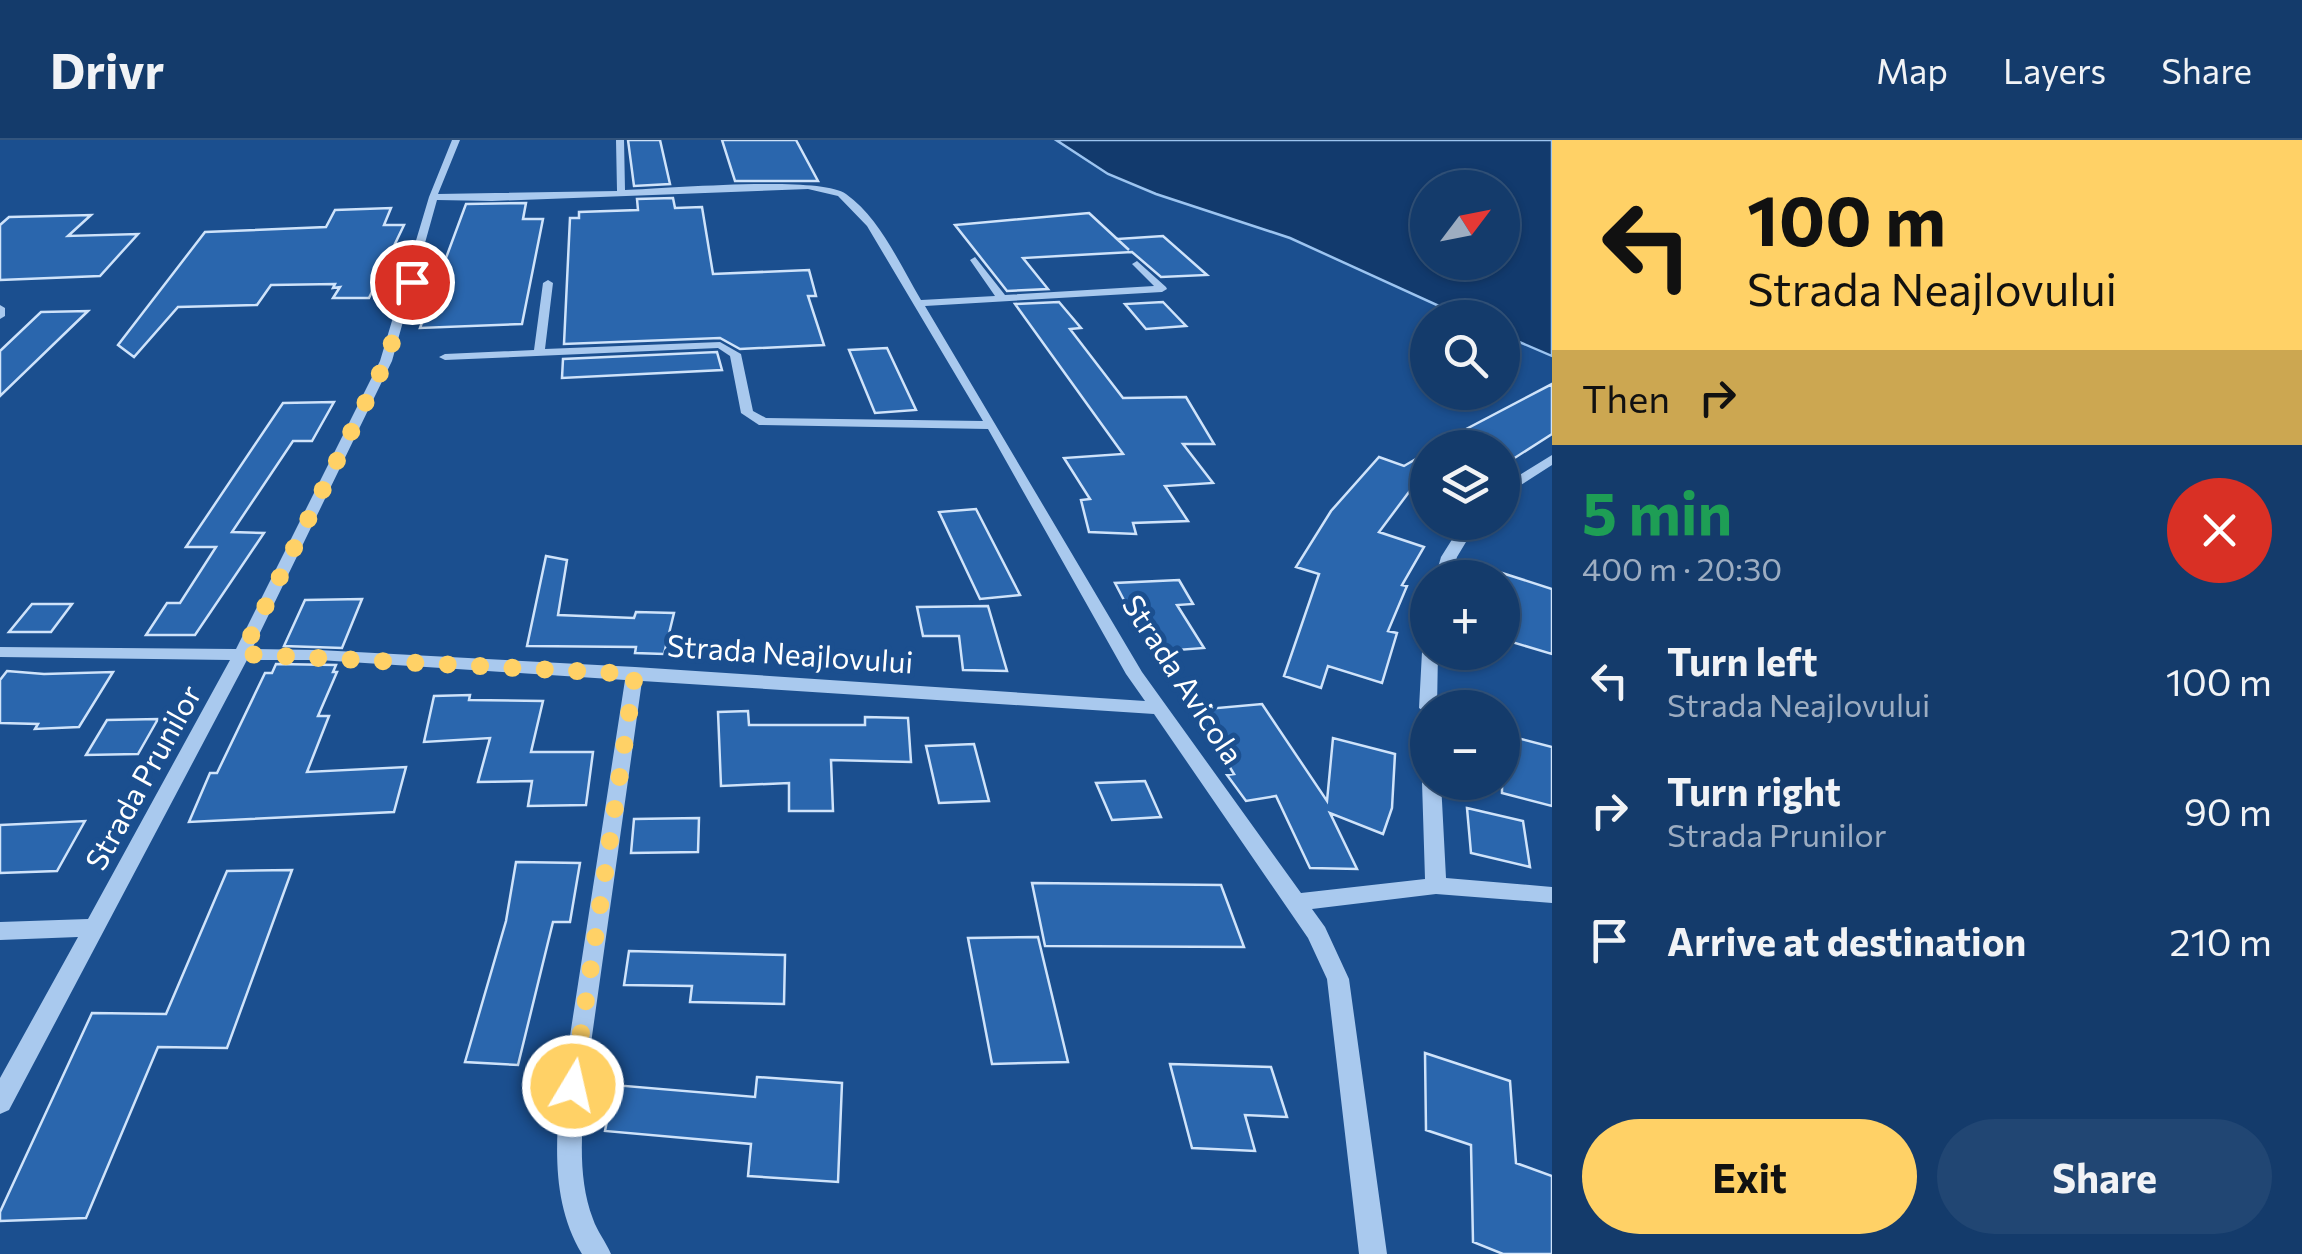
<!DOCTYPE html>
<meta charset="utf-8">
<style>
:root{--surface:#143b6b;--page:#214673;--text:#f1f3f6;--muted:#9dadc1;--line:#33557e;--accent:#ffd166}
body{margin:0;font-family:Commissioner,sans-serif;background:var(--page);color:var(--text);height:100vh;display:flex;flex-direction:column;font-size:38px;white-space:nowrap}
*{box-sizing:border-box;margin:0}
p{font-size:32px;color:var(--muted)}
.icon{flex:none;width:55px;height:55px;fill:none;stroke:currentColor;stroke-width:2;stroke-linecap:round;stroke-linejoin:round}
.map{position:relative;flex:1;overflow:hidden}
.drawer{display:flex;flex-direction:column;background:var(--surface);width:750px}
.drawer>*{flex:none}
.banner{background:#ffd166;color:#111;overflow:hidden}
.needle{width:65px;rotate:58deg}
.tools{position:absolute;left:1410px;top:30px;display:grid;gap:20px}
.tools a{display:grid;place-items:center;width:110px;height:110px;border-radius:50%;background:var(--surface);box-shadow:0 2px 8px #0004,0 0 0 2px var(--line);font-size:50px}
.pin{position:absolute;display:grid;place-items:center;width:85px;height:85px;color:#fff;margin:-42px;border:5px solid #fff;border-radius:50%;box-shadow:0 2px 10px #0007}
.me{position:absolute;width:110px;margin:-55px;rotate:9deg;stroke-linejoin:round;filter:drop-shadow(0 0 8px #0008)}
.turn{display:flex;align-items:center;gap:35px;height:210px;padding:0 30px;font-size:45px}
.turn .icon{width:130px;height:130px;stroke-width:2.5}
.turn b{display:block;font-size:70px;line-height:85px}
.then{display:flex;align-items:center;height:95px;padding:0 30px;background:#0003;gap:20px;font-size:38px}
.round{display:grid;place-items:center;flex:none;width:105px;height:105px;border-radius:52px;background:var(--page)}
.summary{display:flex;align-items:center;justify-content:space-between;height:170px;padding:0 30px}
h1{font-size:60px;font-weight:700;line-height:75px;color:#1e9e55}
.primary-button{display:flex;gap:20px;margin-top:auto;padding:20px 30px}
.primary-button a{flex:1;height:115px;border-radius:60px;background:var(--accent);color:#111;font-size:40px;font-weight:700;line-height:115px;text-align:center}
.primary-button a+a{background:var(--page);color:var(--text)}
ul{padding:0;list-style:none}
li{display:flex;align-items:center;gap:30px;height:130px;padding:0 30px}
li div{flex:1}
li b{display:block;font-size:38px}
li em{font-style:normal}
header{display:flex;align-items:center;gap:60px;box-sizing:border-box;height:140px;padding:0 50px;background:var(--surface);border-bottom:2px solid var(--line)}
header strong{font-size:48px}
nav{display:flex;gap:55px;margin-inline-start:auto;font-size:35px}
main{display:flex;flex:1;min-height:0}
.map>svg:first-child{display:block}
.water{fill:#123a6d;stroke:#9cc4f0;stroke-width:2.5;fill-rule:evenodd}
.building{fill:#2a66ad;stroke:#cfe3fa;stroke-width:2.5}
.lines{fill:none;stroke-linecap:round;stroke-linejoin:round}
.minor{fill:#a9c9ee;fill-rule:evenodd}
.route{stroke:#ffd166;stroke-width:18;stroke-dasharray:0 32.4}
.labels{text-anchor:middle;stroke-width:10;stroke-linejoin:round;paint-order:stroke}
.street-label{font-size:30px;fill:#fff;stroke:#1b4f8f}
</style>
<header>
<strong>Drivr</strong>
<nav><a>Map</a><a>Layers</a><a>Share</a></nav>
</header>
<main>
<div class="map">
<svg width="1552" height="1114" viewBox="0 0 1552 1114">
<rect width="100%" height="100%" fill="#1b4f8f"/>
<path class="water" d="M1056,0H1552V216L1503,195L1502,178L1463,177L1290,98L1156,54L1108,34ZM1428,48H1502V122H1428Z"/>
<path class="building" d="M628,0H660L670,44L634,46Z
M722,0H796L818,41H735Z
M673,58L675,68L702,67L713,134L809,130L816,156H808L824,205L740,209L720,198L564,204L570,78H579V72L638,70L637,59Z
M526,63L523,79H543L522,184L420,188L466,64Z
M391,68L384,85H404L369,158H333L340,147L333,148L335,144L271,145L257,165L178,167L134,217L118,205L205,92L326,87L335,70Z
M1089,73L1129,110L1117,99L1163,96L1207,135L1161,137L1132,112L1023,118L1048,149L1007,151L955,85Z
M91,75L68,96L138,94L100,136L0,140V85L9,77Z
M1059,162L1081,188L1070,189L1123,258L1186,257L1214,304H1183L1213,343L1165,346L1188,381L1133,383L1136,394L1089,392L1081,360L1090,359L1064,318L1123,314L1015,164Z
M1163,162L1186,186L1146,189L1125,164Z
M88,171L0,256V211L41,172Z
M887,208L916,270L875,273L849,210Z
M717,212L722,230L562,238L563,219Z
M1552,244V294L1502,326V308H1430Z
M334,262L312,301H293L232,392L264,393L195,495H146L167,463H180L216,407H186L283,263Z
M1428,312V358L1409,352L1379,392L1424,407L1402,445L1407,446L1388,491L1397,493L1382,543L1328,526L1321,548L1284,536L1319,434L1296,427L1331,371L1379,317L1404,326Z
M976,369L1020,455L980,459L939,372Z
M546,416L567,420L558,475L634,478L636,472L674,473L664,514L635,513L636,507L527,506Z
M1502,433L1552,449V514L1502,499Z
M1179,440L1193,464L1177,465L1204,508L1151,512L1115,443Z
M362,459L342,508L284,506L305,460Z
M32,464H72L51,492H9Z
M988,466L1007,531L963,530L959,496H923L917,467Z
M276,524L336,525L333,532H337L318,576H329L307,632L406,627L394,672L189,682L210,633H217L265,533H272Z
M7,531L44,534L113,532L79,587L35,589L38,584L0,583V540Z
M470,555L469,560L543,561L531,612H593L586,665L528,666L532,641L478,642L490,598L424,602L434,556Z
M1262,564L1327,661L1333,598L1395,614L1392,668L1383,694L1330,673L1357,729L1310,728L1276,656L1246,661L1227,635L1234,634L1195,570Z
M748,571L749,585H865V577L908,578L911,622L831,620L833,671H789V643L721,646L718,572Z
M158,579L138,614L86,615L107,580Z
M1502,594L1552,607V666L1502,653Z
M974,604L989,661L939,663L926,606Z
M1145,641L1161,677L1112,680L1096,643Z
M1467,668L1523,681L1530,727L1471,713Z
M699,678L698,712L631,713L634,679Z
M85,681L57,731L0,733V685Z
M516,722L580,723L570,782H553L518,925L465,922L506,781Z
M292,730L227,908L158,907L86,1078L0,1081V1072L92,873L166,874L227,731Z
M1032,743L1221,745L1244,807L1045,806Z
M1038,797L1068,922L992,924L968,798Z
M629,811L785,815L784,864L690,862L692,846L624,845Z
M1425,913L1510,941L1516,1023L1552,1036V1114H1503L1473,1102L1471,1005L1426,990Z
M1170,924L1271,927L1287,977L1245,975L1255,1011L1192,1008Z
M757,937L842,943L838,1042L748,1036L751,1004L605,991L614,945L755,957Z"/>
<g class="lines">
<path class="minor" d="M452,0H460L438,54L617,51L616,0H624L625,50C666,49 819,35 846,54C880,78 900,125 921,160L995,156L970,120L975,117L1005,155L1154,146L1132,124L1137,121L1166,147L1167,149L1162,152L925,166L1142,532L1301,753L1425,739L1422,642L1428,636V642H1441L1446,738L1552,747V763L1436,754L1312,769L1325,787L1349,839L1387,1114H1359L1327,839L1308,798L1154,574L642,541L585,946C582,990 577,1037 593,1079C597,1091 606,1102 611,1114H582C555,1069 555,1018 559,967L625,540L319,520H247L9,970L0,974V938L78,797L0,800V782L88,779L230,520L0,517V507L236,509L380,221L429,57ZM808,49L838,56L867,86L983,281L766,278L753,271L741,214L720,202L545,209L553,143L548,140L543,143L534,210L445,214L439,217L445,220L718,208L730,216L741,273L759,285L988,289L1126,534L1145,561L635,527L319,510L252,509L392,221L437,60L492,61Z
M0,165L5,168V176L0,179Z
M1552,315V325L1502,357V346Z
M1463,382H1478L1457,417L1451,438H1435L1441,417Z
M1428,507V512H1438L1437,568H1428V574L1419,568L1422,512Z"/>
</g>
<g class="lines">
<path class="route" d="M412,142L386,221L242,514L635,534L573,946"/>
</g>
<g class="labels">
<g class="street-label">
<text transform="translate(790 515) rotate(4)" y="10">Strada Neajlovului</text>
<text transform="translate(1182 540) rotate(57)" y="10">Strada Avicola</text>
<text transform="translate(144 638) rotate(-61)" y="10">Strada Prunilor</text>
</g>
</g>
</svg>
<div class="tools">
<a><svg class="needle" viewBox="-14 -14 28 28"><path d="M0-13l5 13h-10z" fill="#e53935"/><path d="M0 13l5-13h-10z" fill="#9dadc1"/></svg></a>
<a><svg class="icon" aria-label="search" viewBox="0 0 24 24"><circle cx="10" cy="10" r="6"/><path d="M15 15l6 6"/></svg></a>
<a><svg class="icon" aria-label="layers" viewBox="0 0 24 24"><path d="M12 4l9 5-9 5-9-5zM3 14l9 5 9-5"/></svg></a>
<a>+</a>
<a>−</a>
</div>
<div class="pin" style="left:412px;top:142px;background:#d93025"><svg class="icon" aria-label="arrive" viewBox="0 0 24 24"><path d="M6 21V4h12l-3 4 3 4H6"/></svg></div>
<svg class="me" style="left:573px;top:946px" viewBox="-20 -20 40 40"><circle r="17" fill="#ffd166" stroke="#fff" stroke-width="3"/><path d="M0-11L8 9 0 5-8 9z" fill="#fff"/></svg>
</div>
<section class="drawer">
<div class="banner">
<div class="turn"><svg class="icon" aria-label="left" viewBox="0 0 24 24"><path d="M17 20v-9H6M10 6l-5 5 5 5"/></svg><div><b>100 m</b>Strada Neajlovului</div></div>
<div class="then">Then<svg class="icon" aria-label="right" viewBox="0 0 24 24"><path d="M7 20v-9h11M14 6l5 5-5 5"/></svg></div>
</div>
<div class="summary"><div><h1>5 min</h1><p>400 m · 20:30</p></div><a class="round" style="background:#d93025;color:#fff"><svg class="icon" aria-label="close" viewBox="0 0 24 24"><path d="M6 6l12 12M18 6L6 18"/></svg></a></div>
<ul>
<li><svg class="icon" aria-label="left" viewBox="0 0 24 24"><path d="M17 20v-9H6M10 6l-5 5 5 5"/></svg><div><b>Turn left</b><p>Strada Neajlovului</p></div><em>100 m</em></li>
<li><svg class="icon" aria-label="right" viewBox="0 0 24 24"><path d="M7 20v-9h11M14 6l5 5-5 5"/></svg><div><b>Turn right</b><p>Strada Prunilor</p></div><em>90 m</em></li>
<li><svg class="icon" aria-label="arrive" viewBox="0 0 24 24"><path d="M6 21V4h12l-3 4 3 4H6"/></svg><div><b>Arrive at destination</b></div><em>210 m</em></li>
</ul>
<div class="primary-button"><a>Exit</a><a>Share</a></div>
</section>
</main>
